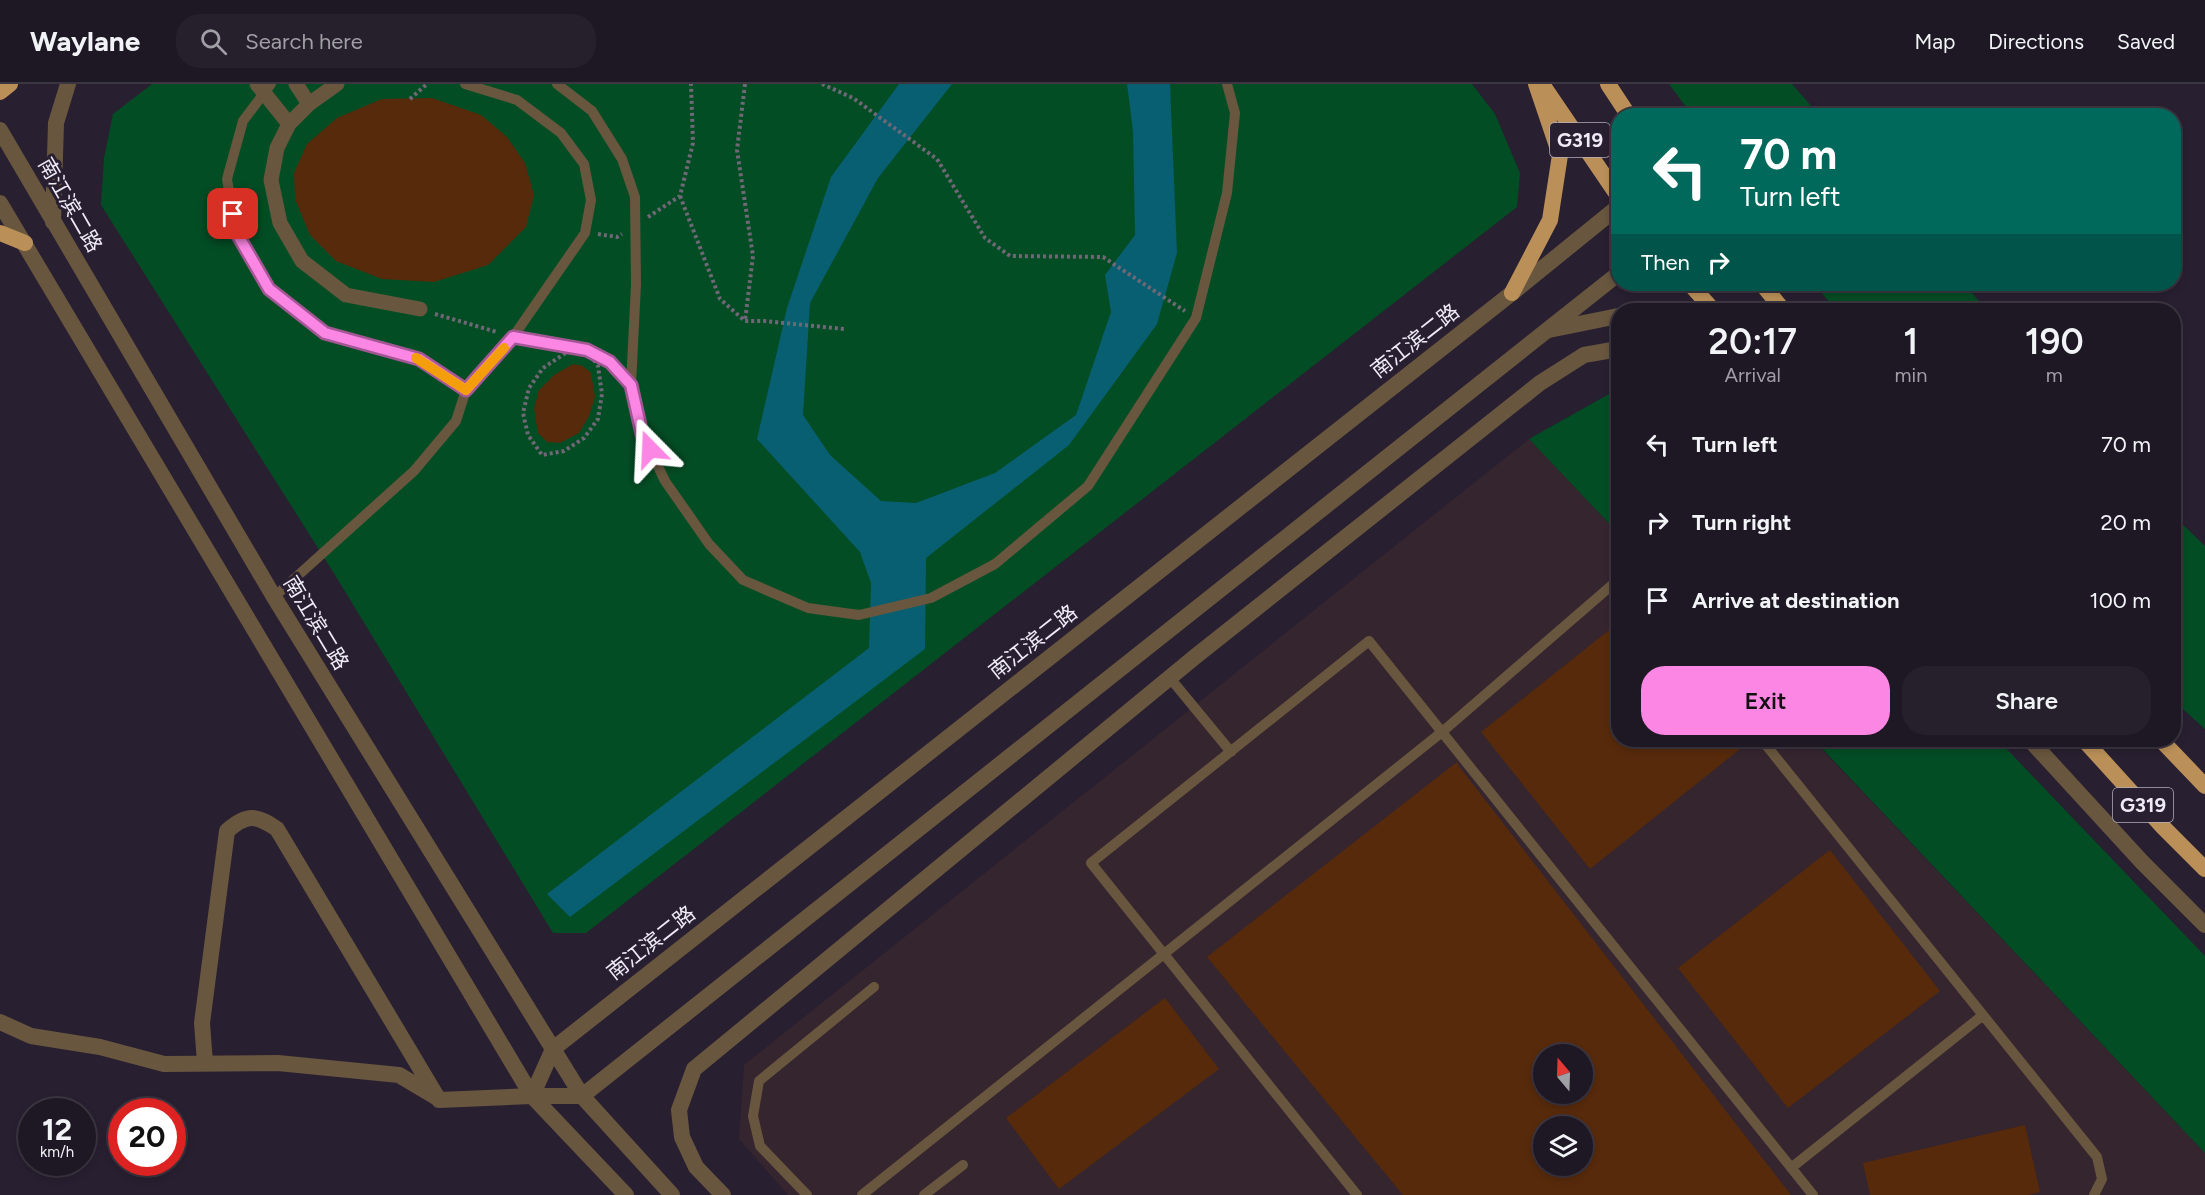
<!DOCTYPE html>
<meta charset="utf-8">
<style>
:root{--surface:#1e1724;--page:#26202c;--text:#f1f3f6;--muted:#a19fa6;--line:#3c3641;--accent:#fc86e4}
body{margin:0;font-family:Figtree,"Noto Sans SC",sans-serif;background:var(--page);color:var(--text);height:100vh;display:flex;flex-direction:column;font-size:22px;white-space:nowrap}
*{box-sizing:border-box;margin:0}
p{font-size:20px;color:var(--muted)}
.icon{flex:none;width:33px;height:33px;fill:none;stroke:currentColor;stroke-width:2;stroke-linecap:round;stroke-linejoin:round}
.map{position:relative;flex:1;overflow:hidden}
.sheet{position:absolute;left:1611px;top:219px;width:570px;height:444px;display:flex;flex-direction:column;background:var(--surface);border-radius:24px;box-shadow:0 3px 9px #0003,0 0 0 2px var(--line)}
.sheet>*{flex:none}
.top-card{position:absolute;left:1611px;top:24px;width:570px;height:183px;border-radius:24px;box-shadow:0 3px 9px #0003,0 0 0 2px var(--line);background:#00695c;color:#fff;overflow:hidden}
.needle{width:39px;rotate:341deg}
.fabs{position:absolute;left:1533px;top:960px;display:grid;gap:12px}
.fabs a{display:grid;place-items:center;width:60px;height:60px;border-radius:50%;background:var(--surface);box-shadow:0 3px 9px #0003,0 0 0 2px var(--line);font-size:30px}
.speed{position:absolute;left:18px;top:1014px;display:flex;gap:12px;font-size:30px;font-weight:700;text-align:center}
.speed>*{display:grid;place-content:center;width:78px;height:78px;border-radius:50%;background:var(--surface);box-shadow:0 3px 9px #0003,0 0 0 2px var(--line);line-height:1}
.speed small{font-size:15px;font-weight:400}
.speed .limit{border:9px solid #d22;background:#fff;color:#111}
.pin{position:absolute;display:grid;place-items:center;width:51px;height:51px;color:#fff;margin:-26px;border-radius:12px;box-shadow:0 3px 9px #0006}
.me{position:absolute;width:66px;margin:-33px;rotate:339deg;stroke-linejoin:round;filter:drop-shadow(0 0 4px #0008)}
.turn{display:flex;align-items:center;gap:21px;height:126px;padding:0 30px;font-size:27px}
.turn .icon{width:78px;height:78px;stroke-width:2.5}
.turn b{display:block;font-size:42px;line-height:51px}
.then{display:flex;align-items:center;height:57px;padding:0 30px;background:#0003;gap:12px;font-size:22px}
.eta{display:flex;justify-content:space-evenly;align-items:center;height:102px;text-align:center}
.eta b{font-size:36px;font-weight:600;line-height:42px}
.primary-button{display:flex;gap:12px;margin-top:auto;padding:12px 30px}
.primary-button a{flex:1;height:69px;border-radius:24px;background:var(--accent);color:#111;font-size:24px;font-weight:600;line-height:69px;text-align:center}
.primary-button a+a{background:var(--page);color:var(--text)}
ul{padding:0;list-style:none}
li{display:flex;align-items:center;gap:18px;height:78px;padding:0 30px}
li div{flex:1}
li b{display:block;font-size:22px}
li em{font-style:normal}
header{display:flex;align-items:center;gap:36px;box-sizing:border-box;height:84px;padding:0 30px;background:var(--surface);border-bottom:2px solid var(--line)}
header strong{font-size:28px}
nav{display:flex;gap:33px;margin-inline-start:auto;font-size:21px}
.search{width:420px;height:54px;background:var(--page);display:flex;align-items:center;gap:15px;box-sizing:border-box;padding:0 21px;border-radius:24px;color:var(--muted);font-size:22px}
.map>svg:first-child{display:block}
.medical{fill:#35252f;fill-rule:evenodd}
.green{fill:#034d24}
.water{fill:#085f71}
.building{fill:#572a0b;fill-rule:evenodd}
.lines{fill:none;stroke-linecap:round;stroke-linejoin:round}
.path{stroke:#706877;stroke-width:4;stroke-dasharray:3 3;stroke-linecap:butt}
.service{stroke:#68563e;stroke-width:10}
.pedestrian{stroke:#68563e;stroke-width:15}
.minor{stroke:#68563e;stroke-width:16}
.tertiary{stroke:#68563e;stroke-width:16}
.trunk{stroke:#bb9058;stroke-width:16}
.route-casing{stroke:#a45794;stroke-width:15}
.route{stroke:#fc86e4;stroke-width:10}
.slow{stroke:#f59e0b;stroke-width:10}
.labels{text-anchor:middle;stroke-width:6;stroke-linejoin:round;paint-order:stroke}
.shield{fill:#281f30;stroke:#b4adbb;stroke-width:1.5}
.shield-label{font-size:20px;font-weight:bold;fill:#f0eaf6}
.street-label{font-size:21px;fill:#f0eaf6;stroke:#281f30}
</style>
<header>
<strong>Waylane</strong>
<div class="search"><svg class="icon" aria-label="search" viewBox="0 0 24 24"><circle cx="10" cy="10" r="6"/><path d="M15 15l6 6"/></svg>Search here</div>
<nav><a>Map</a><a>Directions</a><a>Saved</a></nav>
</header>
<div class="map">
<svg width="2205" height="1111" viewBox="0 0 2205 1111">
<rect width="100%" height="100%" fill="#281f30"/>
<path class="medical" d="M1529,355L1618,449V656H1813L2205,1069V1111H788L739,1055L744,981ZM1544,970H1582V1010H1544ZM1544,1042H1582V1082H1544Z"/>
<path class="green" d="M152,0H1472L1495,30L1520,89L1517,123L586,849H553L335,491L101,121L104,74L113,30Z
M1669,0H1792L1819,31H1692Z
M1815,200H1964L1987,226H1835Z
M1618,305V449L1529,355Z
M2174,432L2205,462V645L2174,617Z
M1814,656H1998L2205,872V1069Z"/>
<path class="water" d="M899,0H952L878,94L810,219L803,331L830,371L881,417L916,419L995,389L1076,331L1111,228L1105,191L1135,151L1133,47L1127,0H1170L1177,169L1157,240L1069,361L926,474L925,565L570,833L547,810L869,564L871,499L860,468L757,355L787,224L831,93Z"/>
<path class="building" d="M432,14L481,31L507,53L525,79L534,111L526,143L488,181L434,198L382,195L336,177L310,151L295,115L294,89L307,60L337,34L382,15Z
M573,280L583,282L591,289L595,313L589,332L579,349L560,359L547,358L538,349L534,324L539,306L554,291Z
M1618,539V656H1732L1740,665L1590,785L1481,648Z
M1457,678L1458,681L1791,1111H1403L1207,873ZM1544,970H1582V1010H1544ZM1544,1042H1582V1082H1544Z
M1830,766L1940,907L1788,1024L1678,884Z
M1165,914L1219,985L1059,1105L1006,1034Z
M2025,1041L2040,1108L2028,1111H1870L1863,1079Z"/>
<g class="lines">
<path class="path" d="M745,0L737,66L753,172L745,237
M822,0L853,14L937,75L985,154L1010,172L1103,173L1185,227
M410,15L427,0
M680,112L720,215L745,237H764L844,245
M648,133L680,112L693,59L691,0
M598,150L617,153L622,150
M435,230L497,248
M587,266L598,282L602,310L598,335L584,354L564,367L542,371L528,351L523,329L529,304L543,284L567,268Z"/>
<path class="service" d="M271,0L243,37L227,95L236,148L269,205L325,248L419,275L466,306
M557,0L592,27L622,75L635,113L636,200L631,301L642,349L665,397L709,460L743,496L808,524L859,531L931,514L995,480L1088,402L1196,234L1227,109L1235,29L1227,0
M513,253L587,266L610,277L631,301
M274,513L414,387L456,337L466,306L513,253L585,149L591,116L584,80L561,49L517,16L465,0
M1170,594L1231,668
M1762,656L2097,1073L2102,1095L2094,1111
M1791,1084L1983,931
M807,1111L760,1062L753,1032L759,997L874,903
M862,1111L1442,648L1612,501L1618,502
M924,1111L963,1081
M1357,1111L1091,779L1369,557L1813,1111"/>
<path class="pedestrian" d="M257,0L289,40
M296,0L309,20
M337,0L309,20L289,40L277,64L271,96L280,139L302,177L346,211L420,225"/>
<path class="minor" d="M2030,656L2142,778L2205,841
M0,938L31,952L100,963L164,980L278,979L399,991L436,1013
M205,979L202,939L227,747C247,729 257,731 277,745L439,1016L532,1012
M723,1111L696,1083L682,1053L679,1026L694,985L1196,572L1540,299L1584,271L1618,265"/>
<path class="tertiary" d="M0,46L274,513L553,965L1512,209L1618,123
M0,119L532,1012H582L1618,190
M53,138L56,39L68,0
M1549,246L1618,232
M626,1111L532,1012L553,965L582,1012L672,1111"/>
<path class="trunk" d="M1542,0L1618,112
M1608,0L1629,32
M0,8L10,0
M0,149L25,159
M1690,200L1713,226
M1762,200L1783,226
M1512,209L1550,136L1560,71L1536,0
M2084,656L2163,743L2205,785
M2161,656L2205,702"/>
</g>
<g class="lines">
<defs>
<path id="route" d="M233,130L236,148L269,205L325,249L419,275L466,306L513,253L587,266L610,278L631,301L642,350L650,365"/>
</defs>
<use href="#route" class="route-casing"/>
<use href="#route" class="route"/>
<path class="slow" d="M416,274L466,306L504,264"/>
</g>
<g class="labels">
<g class="shield">
<rect x="1550" y="39" width="60" height="34" rx="4.5"/>
<rect x="2113" y="704" width="60" height="34" rx="4.5"/>
</g>
<g class="shield-label">
<text x="1580" y="63">G319</text>
<text x="2143" y="728">G319</text>
</g>
<g class="street-label">
<text transform="translate(70 121) rotate(60)" y="7">南江滨二路</text>
<text transform="translate(1415 257) rotate(-38)" y="7">南江滨二路</text>
<text transform="translate(316 539) rotate(59)" y="7">南江滨二路</text>
<text transform="translate(1033 558) rotate(-38)" y="7">南江滨二路</text>
<text transform="translate(651 859) rotate(-38)" y="7">南江滨二路</text>
</g>
</g>
</svg>
<div class="fabs">
<a><svg class="needle" viewBox="-14 -14 28 28"><path d="M0-13l5 13h-10z" fill="#e53935"/><path d="M0 13l5-13h-10z" fill="#a19fa6"/></svg></a>
<a><svg class="icon" aria-label="layers" viewBox="0 0 24 24"><path d="M12 4l9 5-9 5-9-5zM3 14l9 5 9-5"/></svg></a>
</div>
<div class="speed"><div>12<small>km/h</small></div><div class="limit">20</div></div>
<div class="pin" style="left:233px;top:130px;background:#d93025"><svg class="icon" aria-label="arrive" viewBox="0 0 24 24"><path d="M6 21V4h12l-3 4 3 4H6"/></svg></div>
<svg class="me" style="left:650px;top:365px" viewBox="-20 -20 40 40"><path d="M0-17L14 15 0 8-14 15z" fill="#fc86e4" stroke="#fff" stroke-width="4"/></svg>
<div class="top-card">
<div class="turn"><svg class="icon" aria-label="left" viewBox="0 0 24 24"><path d="M17 20v-9H6M10 6l-5 5 5 5"/></svg><div><b>70 m</b>Turn left</div></div>
<div class="then">Then<svg class="icon" aria-label="right" viewBox="0 0 24 24"><path d="M7 20v-9h11M14 6l5 5-5 5"/></svg></div>
</div>
<section class="sheet">
<div class="eta">
<div><b>20:17</b><p>Arrival</p></div>
<div><b>1</b><p>min</p></div>
<div><b>190</b><p>m</p></div>
</div>
<ul>
<li><svg class="icon" aria-label="left" viewBox="0 0 24 24"><path d="M17 20v-9H6M10 6l-5 5 5 5"/></svg><div><b>Turn left</b></div><em>70 m</em></li>
<li><svg class="icon" aria-label="right" viewBox="0 0 24 24"><path d="M7 20v-9h11M14 6l5 5-5 5"/></svg><div><b>Turn right</b></div><em>20 m</em></li>
<li><svg class="icon" aria-label="arrive" viewBox="0 0 24 24"><path d="M6 21V4h12l-3 4 3 4H6"/></svg><div><b>Arrive at destination</b></div><em>100 m</em></li>
</ul>
<div class="primary-button"><a>Exit</a><a>Share</a></div>
</section>
</div>
